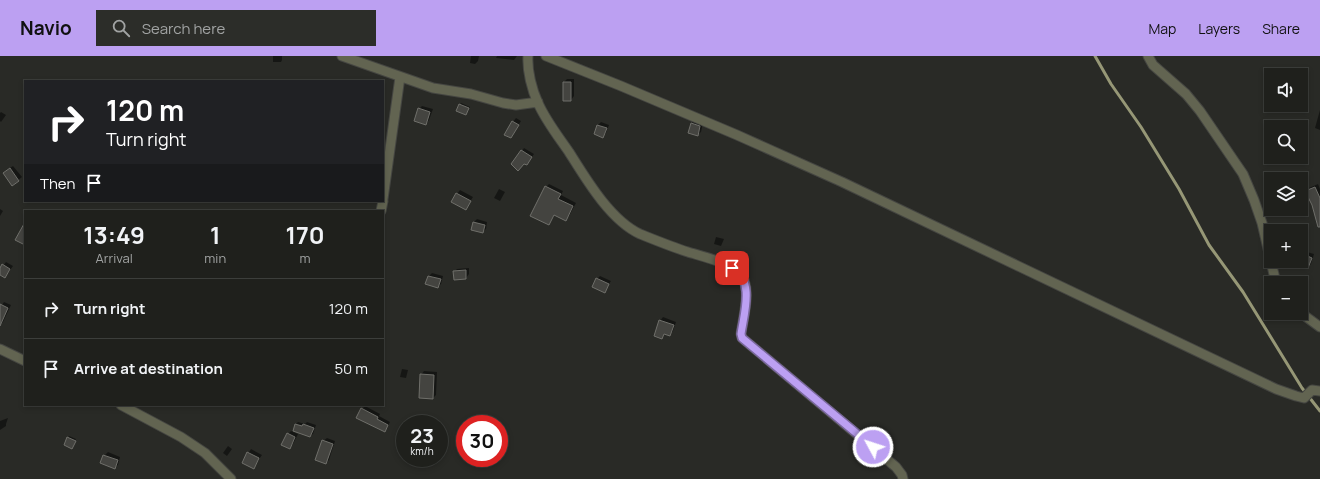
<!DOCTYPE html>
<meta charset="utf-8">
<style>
:root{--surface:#1f201c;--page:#2c2d29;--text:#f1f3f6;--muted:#a1a3a3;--line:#3c3e3b;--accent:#bca0f2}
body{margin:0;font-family:Manrope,sans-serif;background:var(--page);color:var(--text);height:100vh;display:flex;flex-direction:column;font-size:15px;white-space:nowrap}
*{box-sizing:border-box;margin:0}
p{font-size:13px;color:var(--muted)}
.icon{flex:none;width:22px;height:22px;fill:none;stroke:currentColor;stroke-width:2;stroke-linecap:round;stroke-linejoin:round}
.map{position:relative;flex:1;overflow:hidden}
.sheet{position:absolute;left:24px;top:154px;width:360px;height:196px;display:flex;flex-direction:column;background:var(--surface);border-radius:0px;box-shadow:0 2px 6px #0003,0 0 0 1px var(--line)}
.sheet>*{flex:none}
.hud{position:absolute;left:24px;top:24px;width:360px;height:122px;border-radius:0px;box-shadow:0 2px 6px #0003,0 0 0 1px var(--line);background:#202124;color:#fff;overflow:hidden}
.tools{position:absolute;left:1264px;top:12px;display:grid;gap:8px}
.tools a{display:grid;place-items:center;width:44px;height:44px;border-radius:0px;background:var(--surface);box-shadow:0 2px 6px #0003,0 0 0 1px var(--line);font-size:20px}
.speed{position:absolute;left:396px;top:359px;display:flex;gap:8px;font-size:20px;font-weight:700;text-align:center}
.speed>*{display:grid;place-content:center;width:52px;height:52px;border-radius:50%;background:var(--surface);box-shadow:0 2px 6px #0003,0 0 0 1px var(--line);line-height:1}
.speed small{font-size:10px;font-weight:400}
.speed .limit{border:6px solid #d22;background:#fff;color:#111}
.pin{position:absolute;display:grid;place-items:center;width:34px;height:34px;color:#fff;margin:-17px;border-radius:8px;box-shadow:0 2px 6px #0006}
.me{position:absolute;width:44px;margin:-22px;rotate:310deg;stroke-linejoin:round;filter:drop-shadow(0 0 3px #0008)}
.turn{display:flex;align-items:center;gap:14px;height:84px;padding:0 16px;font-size:18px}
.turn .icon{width:52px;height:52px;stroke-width:2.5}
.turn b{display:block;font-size:28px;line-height:34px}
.then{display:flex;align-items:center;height:38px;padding:0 16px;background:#0003;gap:8px;font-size:15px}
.eta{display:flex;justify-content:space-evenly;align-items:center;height:68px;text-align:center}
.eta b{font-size:24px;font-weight:700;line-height:28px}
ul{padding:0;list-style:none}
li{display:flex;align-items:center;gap:12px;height:60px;padding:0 16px;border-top:1px solid var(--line)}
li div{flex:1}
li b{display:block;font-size:15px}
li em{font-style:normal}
header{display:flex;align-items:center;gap:24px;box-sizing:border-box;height:56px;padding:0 20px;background:var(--accent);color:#111}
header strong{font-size:19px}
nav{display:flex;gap:22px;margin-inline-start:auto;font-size:14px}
.search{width:280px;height:36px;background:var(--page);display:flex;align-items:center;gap:10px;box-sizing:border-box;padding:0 14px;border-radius:0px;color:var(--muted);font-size:15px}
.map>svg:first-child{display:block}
.shadow{fill:#0007}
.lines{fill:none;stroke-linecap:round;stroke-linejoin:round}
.stream{stroke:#969776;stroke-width:3}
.building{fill:#444440;stroke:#6f6f6a}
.minor-casing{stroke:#454642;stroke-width:11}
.minor{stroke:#626451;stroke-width:9}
.route-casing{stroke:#7a689d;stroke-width:10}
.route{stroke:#bca0f2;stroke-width:7}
</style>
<header>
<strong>Navio</strong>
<div class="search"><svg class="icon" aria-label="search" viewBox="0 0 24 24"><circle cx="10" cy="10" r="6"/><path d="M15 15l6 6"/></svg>Search here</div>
<nav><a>Map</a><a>Layers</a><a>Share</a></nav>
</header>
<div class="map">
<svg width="1320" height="423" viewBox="0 0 1320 423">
<rect width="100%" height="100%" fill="#292a26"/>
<path class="shadow" d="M273,0H282V4L281,6H273Z
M471,0H479L478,5L475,8L470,7Z
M497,0H517L514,4L496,2Z
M567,23H574V40L571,44H564V26Z
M461,47L470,51L466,58L457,55Z
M422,50L433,53L429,64L426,68L419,53Z
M1320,54V74L1315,72Z
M1,56L6,59L1,66L0,65V57Z
M516,62L521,65L511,81L513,66Z
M695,64L703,67L701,76L697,79L689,77L692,67Z
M601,66L609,69L606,77L603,80L595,78L598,69Z
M524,92L534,98L527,108L522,95Z
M13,110L22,121L12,129L7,114Z
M549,128L563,135L561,139L576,147L569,160L566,163L555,158L549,168L546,131Z
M1318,128L1320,133V159L1312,149L1306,135L1309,132Z
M499,133L505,136L500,145L494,142Z
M460,134L473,141L466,152L457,138Z
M0,153L3,155L0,160Z
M477,163L487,166L486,173L482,176L474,166Z
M716,181L724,183L721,190L714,188Z
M1307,196L1314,198L1311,208L1308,211L1304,199Z
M6,206L13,210L5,221L0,218V214Z
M469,212V218L466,222L454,216L457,213Z
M432,217L443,220L441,228L438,231L429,220Z
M600,220L611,225L604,235L597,223Z
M4,246L11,249L3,266L0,269V252Z
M663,261L676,266L673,275L670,279L666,277L662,282L660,265Z
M402,313L408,314L406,322L400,321Z
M424,315L437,316L436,339L433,342L421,319Z
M365,350L380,358L379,360L390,366L385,375L362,353Z
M8,362L6,368V370L0,374V365Z
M298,366L305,368L307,366L316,369L313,378L310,380L296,368Z
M291,375L298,378L293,388L289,391L288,378Z
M69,380L76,383L72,392L68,382Z
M327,382L335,385L329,404L326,407L323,385Z
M228,390L232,393L227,400L223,397Z
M251,393L262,399L253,412L243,406Z
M108,396L120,401L118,409L114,412L104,400Z"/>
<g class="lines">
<path class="stream" d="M1095,0L1111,28L1141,71L1179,133L1209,189L1243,236L1302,332L1320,355"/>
</g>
<path class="building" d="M563,26H571V45H563Z
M459,48L469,52L466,59L456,55Z
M418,52L430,56L426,69L414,65Z
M512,65L519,69L511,82L504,79Z
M691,67L700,70L698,80L688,77Z
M597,69L607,72L603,82L594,78Z
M521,94L532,101L527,109L524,108L518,115L511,108Z
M10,112L19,125L12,130L3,117Z
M545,130L561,138L558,143L573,150L566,165L554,159L549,169L530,160Z
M1315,131L1320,142V171H1318L1312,149L1305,135Z
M456,137L471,145L466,154L451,146Z
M25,166V189L15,184Z
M473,166L485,169L483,177L471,174Z
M1303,198L1312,202L1308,212L1299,209Z
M2,208L10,213L5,222L0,219V212Z
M466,214V223L454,224L453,215Z
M428,220L441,223L438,232L425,228Z
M596,222L609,228L605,237L592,231Z
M0,248L8,252L0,270Z
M659,264L674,269L670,280L664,278L662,283L654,280Z
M420,318L434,319L433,343L419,342Z
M361,352L378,361L377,363L388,369L385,376L356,362Z
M295,368L302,370L303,368L314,372L310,381L293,375Z
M287,377L295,381L290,393L281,389Z
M67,381L76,385L72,393L64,389Z
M322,384L333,388L326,408L315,404Z
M247,396L259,402L254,413L242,407Z
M103,399L118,404L115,413L100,407Z"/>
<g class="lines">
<defs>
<path id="minor" d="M342,0L433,32L471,38L503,47L516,49L538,46
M528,0C527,15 532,34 538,47C546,65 558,80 569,96C586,123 610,164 640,178C655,184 672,191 688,196C701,200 730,207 739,216C753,230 743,261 741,278L742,282L896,411L902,419L903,423
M546,0L621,30L737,79L842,126L1276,333L1296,340L1304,342L1312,334L1320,335
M1148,0L1153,9L1186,38L1200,55L1243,118L1254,144L1262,167L1276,227
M383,143L400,21
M381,155L383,145
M1301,257L1320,271
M0,293L25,305
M121,349L181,381L205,397L231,423"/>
</defs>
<use href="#minor" class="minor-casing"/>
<use href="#minor" class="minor"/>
</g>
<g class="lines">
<defs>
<path id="route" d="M732,212C755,224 744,257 741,278L742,282L873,391"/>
</defs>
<use href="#route" class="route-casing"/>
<use href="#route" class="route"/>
</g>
</svg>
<div class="tools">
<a><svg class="icon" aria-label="sound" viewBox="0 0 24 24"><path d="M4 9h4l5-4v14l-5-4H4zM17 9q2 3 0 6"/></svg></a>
<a><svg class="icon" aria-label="search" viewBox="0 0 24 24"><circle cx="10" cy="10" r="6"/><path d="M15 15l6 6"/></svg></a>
<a><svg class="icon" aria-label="layers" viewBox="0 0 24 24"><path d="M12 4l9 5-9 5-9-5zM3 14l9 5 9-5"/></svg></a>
<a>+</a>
<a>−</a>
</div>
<div class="speed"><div>23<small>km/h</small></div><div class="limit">30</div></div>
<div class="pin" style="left:732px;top:212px;background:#d93025"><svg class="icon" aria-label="arrive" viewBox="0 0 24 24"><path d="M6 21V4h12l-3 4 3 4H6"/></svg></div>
<svg class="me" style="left:873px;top:391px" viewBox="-20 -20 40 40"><circle r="17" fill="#bca0f2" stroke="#fff" stroke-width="3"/><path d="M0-11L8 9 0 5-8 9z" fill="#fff"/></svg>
<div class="hud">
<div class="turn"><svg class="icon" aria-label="right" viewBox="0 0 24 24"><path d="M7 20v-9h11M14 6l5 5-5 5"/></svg><div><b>120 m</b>Turn right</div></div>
<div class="then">Then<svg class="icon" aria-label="arrive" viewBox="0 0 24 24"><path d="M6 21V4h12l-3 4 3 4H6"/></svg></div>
</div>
<section class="sheet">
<div class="eta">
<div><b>13:49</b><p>Arrival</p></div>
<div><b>1</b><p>min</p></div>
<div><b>170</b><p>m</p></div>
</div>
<ul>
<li><svg class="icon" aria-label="right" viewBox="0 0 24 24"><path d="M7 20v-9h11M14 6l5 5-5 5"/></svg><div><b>Turn right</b></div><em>120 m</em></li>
<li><svg class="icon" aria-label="arrive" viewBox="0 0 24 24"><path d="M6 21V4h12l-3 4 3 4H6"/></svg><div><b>Arrive at destination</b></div><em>50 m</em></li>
</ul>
</section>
</div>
